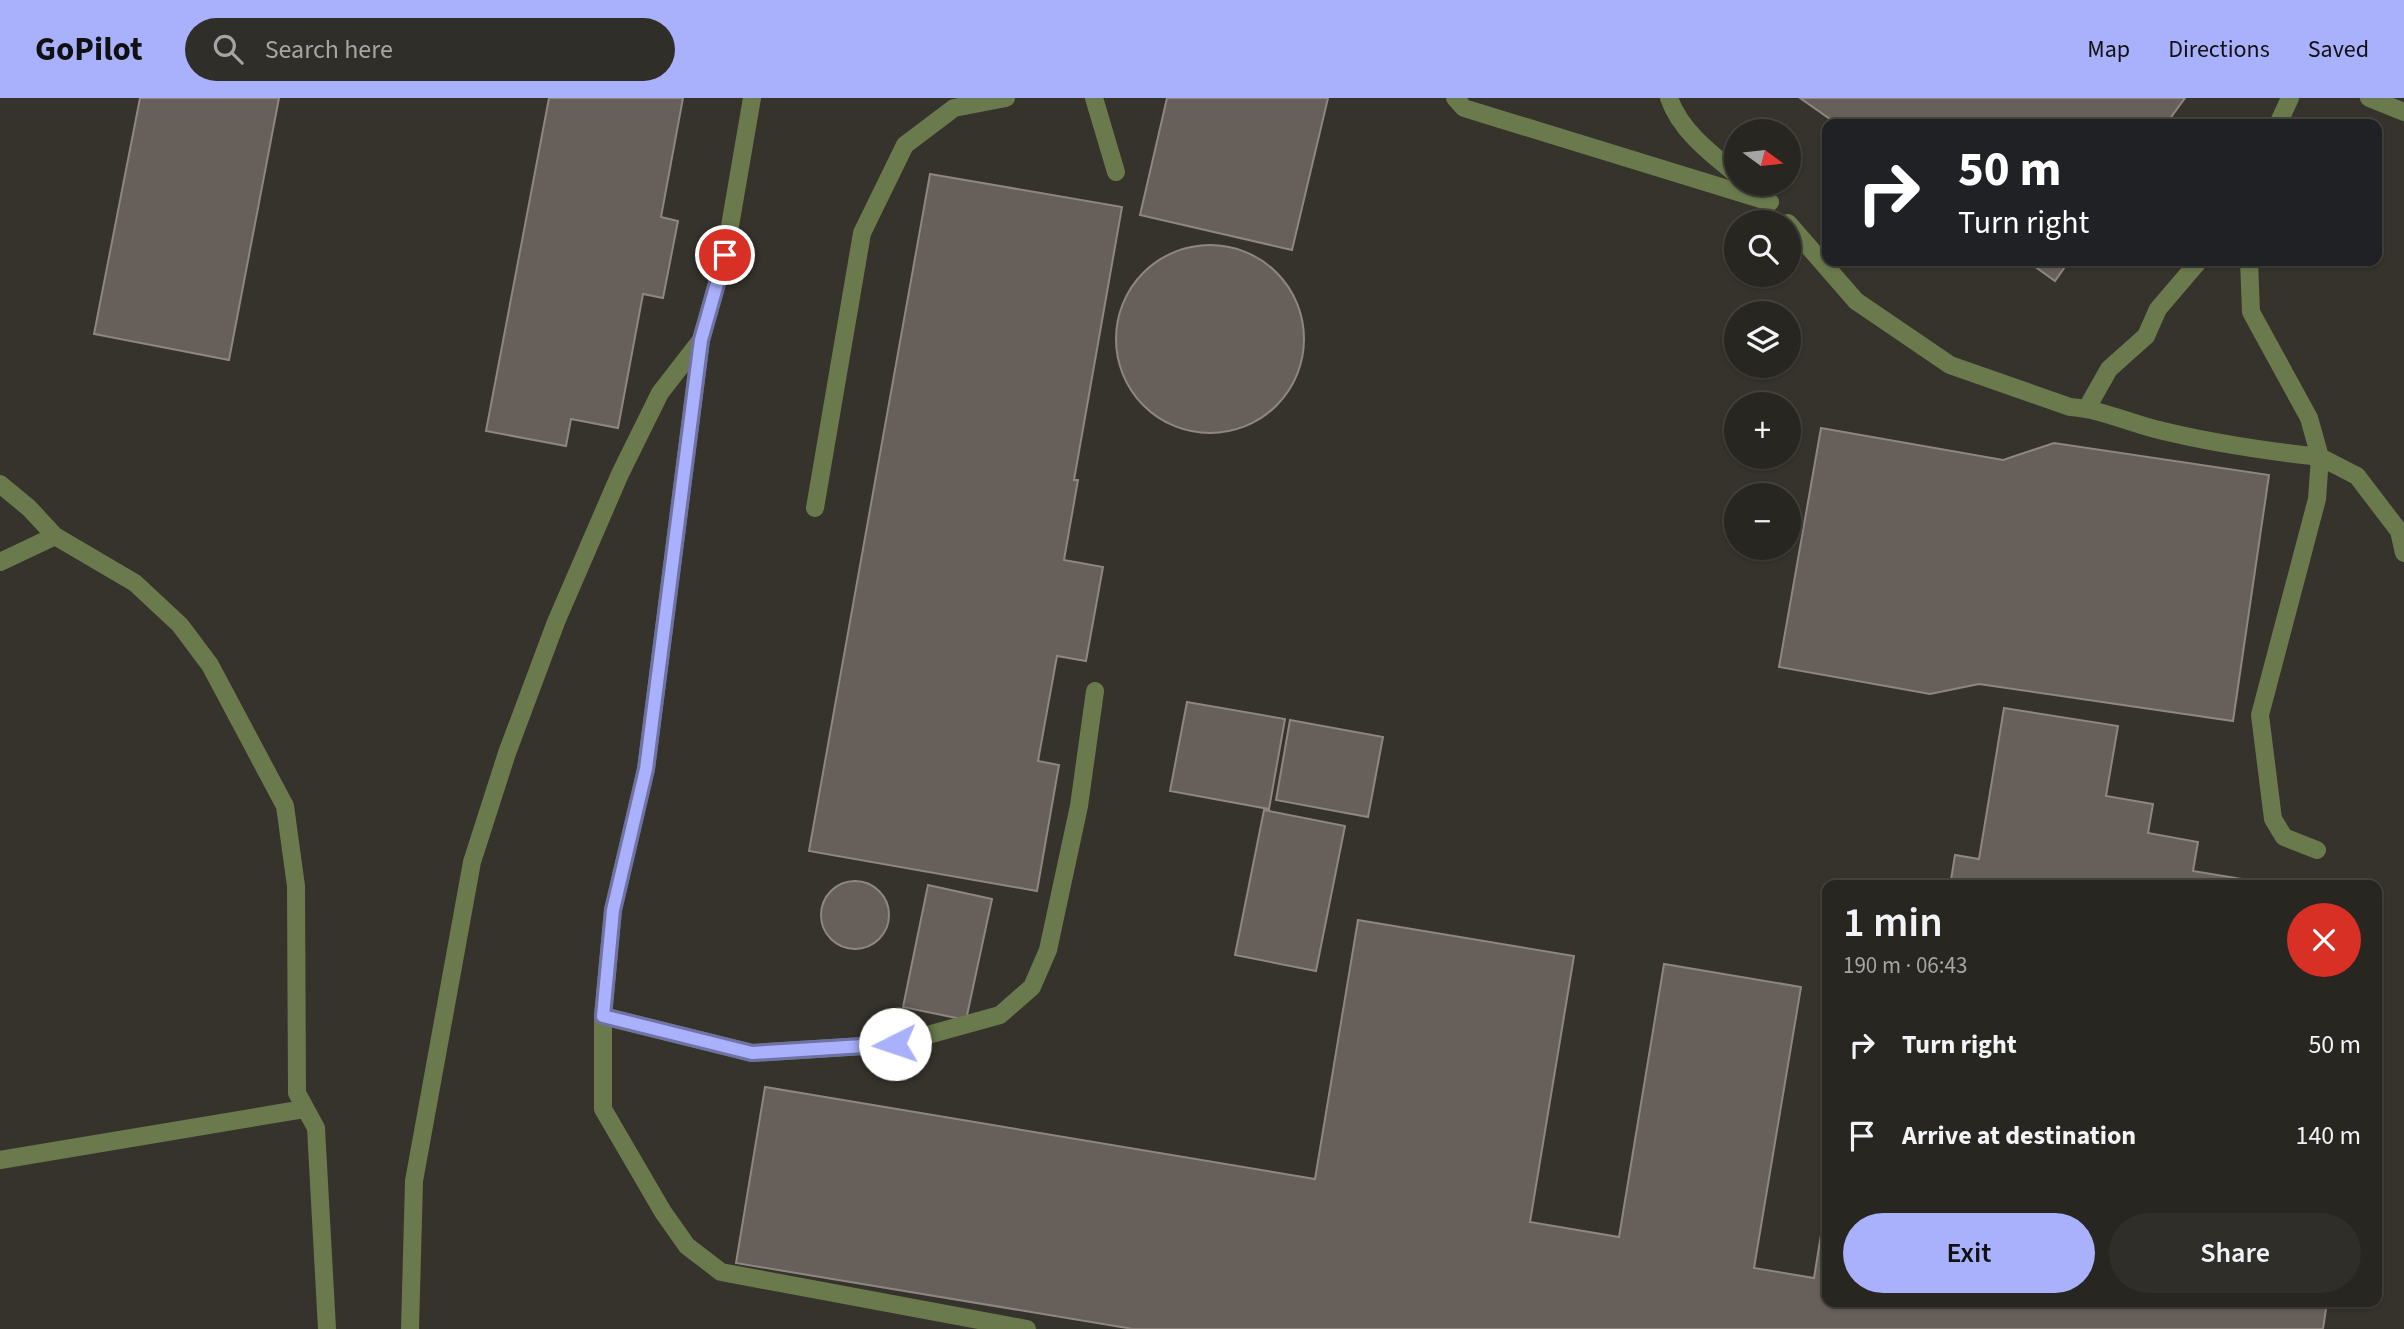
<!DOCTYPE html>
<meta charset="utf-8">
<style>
:root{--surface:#282620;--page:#302e29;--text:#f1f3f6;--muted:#a5a5a5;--line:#44433e;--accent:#a9b0fc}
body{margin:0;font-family:"Source Sans 3",sans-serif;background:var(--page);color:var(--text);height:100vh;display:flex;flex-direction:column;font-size:26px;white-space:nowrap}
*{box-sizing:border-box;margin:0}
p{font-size:23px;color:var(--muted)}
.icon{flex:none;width:38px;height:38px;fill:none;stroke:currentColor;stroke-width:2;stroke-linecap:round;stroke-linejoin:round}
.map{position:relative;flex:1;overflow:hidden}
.details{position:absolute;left:1822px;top:782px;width:560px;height:427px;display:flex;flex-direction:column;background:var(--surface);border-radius:14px;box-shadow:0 2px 5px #0004,0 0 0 2px var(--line)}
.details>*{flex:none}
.top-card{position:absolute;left:1822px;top:21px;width:560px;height:147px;border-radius:14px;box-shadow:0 2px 5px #0004,0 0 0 2px var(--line);background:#202124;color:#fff;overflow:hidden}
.needle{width:46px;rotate:105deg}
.controls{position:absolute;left:1724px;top:21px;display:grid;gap:14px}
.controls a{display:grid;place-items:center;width:77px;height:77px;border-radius:50%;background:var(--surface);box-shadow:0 2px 5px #0004,0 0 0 2px var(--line);font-size:35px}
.pin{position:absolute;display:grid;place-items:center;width:60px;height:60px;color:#fff;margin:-30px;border:4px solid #fff;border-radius:50%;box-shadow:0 2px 7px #0007}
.me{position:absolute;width:77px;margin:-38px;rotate:266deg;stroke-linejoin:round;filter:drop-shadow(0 0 5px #0008)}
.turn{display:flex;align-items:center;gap:24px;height:147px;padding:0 21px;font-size:32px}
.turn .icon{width:91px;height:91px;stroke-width:2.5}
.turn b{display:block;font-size:49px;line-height:60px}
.round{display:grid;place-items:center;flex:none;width:74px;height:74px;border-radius:37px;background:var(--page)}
.overview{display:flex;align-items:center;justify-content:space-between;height:119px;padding:0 21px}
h1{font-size:42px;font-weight:600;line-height:52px}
.primary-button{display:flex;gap:14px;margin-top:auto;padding:14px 21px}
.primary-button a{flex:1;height:80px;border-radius:42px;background:var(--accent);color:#111;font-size:28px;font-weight:600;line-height:80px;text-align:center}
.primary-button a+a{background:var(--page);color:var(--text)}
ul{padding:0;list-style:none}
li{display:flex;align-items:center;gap:21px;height:91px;padding:0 21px}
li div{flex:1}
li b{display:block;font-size:26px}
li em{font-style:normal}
header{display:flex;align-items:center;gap:42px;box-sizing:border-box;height:98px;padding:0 35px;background:var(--accent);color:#111}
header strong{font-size:33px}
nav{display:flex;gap:38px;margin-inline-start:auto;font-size:24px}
.search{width:490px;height:63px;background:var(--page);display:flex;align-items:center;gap:18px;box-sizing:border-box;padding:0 24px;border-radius:38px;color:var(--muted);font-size:26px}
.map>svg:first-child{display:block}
.building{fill:#675f59;stroke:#8f8680;stroke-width:2}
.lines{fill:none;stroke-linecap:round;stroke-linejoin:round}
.minor{stroke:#6a7a4d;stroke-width:18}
.route-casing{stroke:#6e72a4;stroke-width:18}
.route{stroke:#a9b0fc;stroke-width:12}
</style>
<header>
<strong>GoPilot</strong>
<div class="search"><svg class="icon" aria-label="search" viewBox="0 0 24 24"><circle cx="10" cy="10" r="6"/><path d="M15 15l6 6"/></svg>Search here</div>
<nav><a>Map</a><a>Directions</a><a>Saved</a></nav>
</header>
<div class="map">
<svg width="2404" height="1231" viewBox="0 0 2404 1231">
<rect width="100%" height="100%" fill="#35332b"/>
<path class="building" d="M140,0H279L229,262L94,236Z
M549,0H683L661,119L678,123L663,200L643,196L618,330L571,321L566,348L486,333Z
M1167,0H1328L1292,152L1140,117Z
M1800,0H2185L2166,26H1837Z
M930,76L1122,109L1074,382H1078L1064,462L1103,469L1086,563L1057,558L1038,663L1059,667L1037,793L809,753Z
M1116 241a94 94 0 1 1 188 0a94 94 0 1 1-188 0Z
M2027,163H2069L2055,183Z
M1821,330L2003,362L2054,345L2269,377L2233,623L1979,586L1930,596L1779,569Z
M1187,604L1285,621L1269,711L1170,693Z
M2004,610L2118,628L2106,698L2153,706L2148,735L2198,744L2193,773L2284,788H1950L1955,757L1979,761Z
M1290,622L1383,639L1368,719L1276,702Z
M1264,712L1345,728L1316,873L1235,857Z
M821 817a34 34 0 1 1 68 0a34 34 0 1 1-68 0Z
M928,787L992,801L966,922L903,909Z
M2376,803H2381L2376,839Z
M1358,822L1574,858L1530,1124L1619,1139L1664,866L1801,889L1754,1170L1814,1180L1827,1100V1204H2327L2323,1231H1133L736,1165L765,989L1315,1081Z"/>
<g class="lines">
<path class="minor" d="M752,0L725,157L701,242L646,671L613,812L603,918V1011L663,1114L687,1148L721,1174L1027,1231
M1094,0L1116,74
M1455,0L1464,10L1770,104
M1669,0C1680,32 1710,55 1736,76
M2369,0L2404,14
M2278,26L2290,0
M1788,125L1856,203L1950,267L2070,309C2101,311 2129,325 2159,332C2212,345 2266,353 2320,359L2317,401L2260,617L2273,721L2284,739L2317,752
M2249,163L2251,214L2309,320L2320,359L2357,378L2399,433L2404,455
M2087,310L2109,271L2146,238L2158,211L2199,163
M0,386L29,410L55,438L135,485L180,527L210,567L285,708L296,788L297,995L316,1030L327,1231
M815,410L862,135L905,47L954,10L1006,0
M0,464L55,438
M603,918L752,955L895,946L1000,917L1032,889L1048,852L1079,708L1095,593
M0,1062L304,1011
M410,1231L414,1083L472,764L507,655L556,524L620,376L660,295L701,242"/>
</g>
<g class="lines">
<defs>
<path id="route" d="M725,157L701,242L646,671L613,812L603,918L752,955L895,946"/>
</defs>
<use href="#route" class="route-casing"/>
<use href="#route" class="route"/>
</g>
</svg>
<div class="controls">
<a><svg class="needle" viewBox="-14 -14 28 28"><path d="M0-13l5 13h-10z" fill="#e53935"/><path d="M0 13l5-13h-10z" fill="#a5a5a5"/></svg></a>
<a><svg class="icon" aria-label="search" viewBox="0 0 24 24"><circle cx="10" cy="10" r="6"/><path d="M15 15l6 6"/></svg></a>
<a><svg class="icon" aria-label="layers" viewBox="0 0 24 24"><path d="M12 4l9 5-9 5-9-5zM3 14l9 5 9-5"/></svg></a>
<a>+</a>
<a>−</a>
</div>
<div class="pin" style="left:725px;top:157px;background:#d93025"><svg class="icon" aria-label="arrive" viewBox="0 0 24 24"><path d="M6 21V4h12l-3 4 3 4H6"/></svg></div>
<svg class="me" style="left:895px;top:946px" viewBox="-20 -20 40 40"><circle r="19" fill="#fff"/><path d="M0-13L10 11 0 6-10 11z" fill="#a9b0fc"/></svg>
<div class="top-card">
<div class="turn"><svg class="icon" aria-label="right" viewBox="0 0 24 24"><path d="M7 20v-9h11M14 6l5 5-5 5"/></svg><div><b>50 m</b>Turn right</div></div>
</div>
<section class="details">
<div class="overview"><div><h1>1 min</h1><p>190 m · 06:43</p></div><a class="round" style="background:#d93025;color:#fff"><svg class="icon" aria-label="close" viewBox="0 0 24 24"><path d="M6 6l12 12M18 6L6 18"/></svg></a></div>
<ul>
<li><svg class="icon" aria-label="right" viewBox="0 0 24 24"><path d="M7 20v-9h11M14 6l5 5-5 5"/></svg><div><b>Turn right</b></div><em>50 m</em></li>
<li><svg class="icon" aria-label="arrive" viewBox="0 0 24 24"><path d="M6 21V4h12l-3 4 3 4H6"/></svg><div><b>Arrive at destination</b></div><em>140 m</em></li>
</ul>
<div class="primary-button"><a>Exit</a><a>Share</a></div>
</section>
</div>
